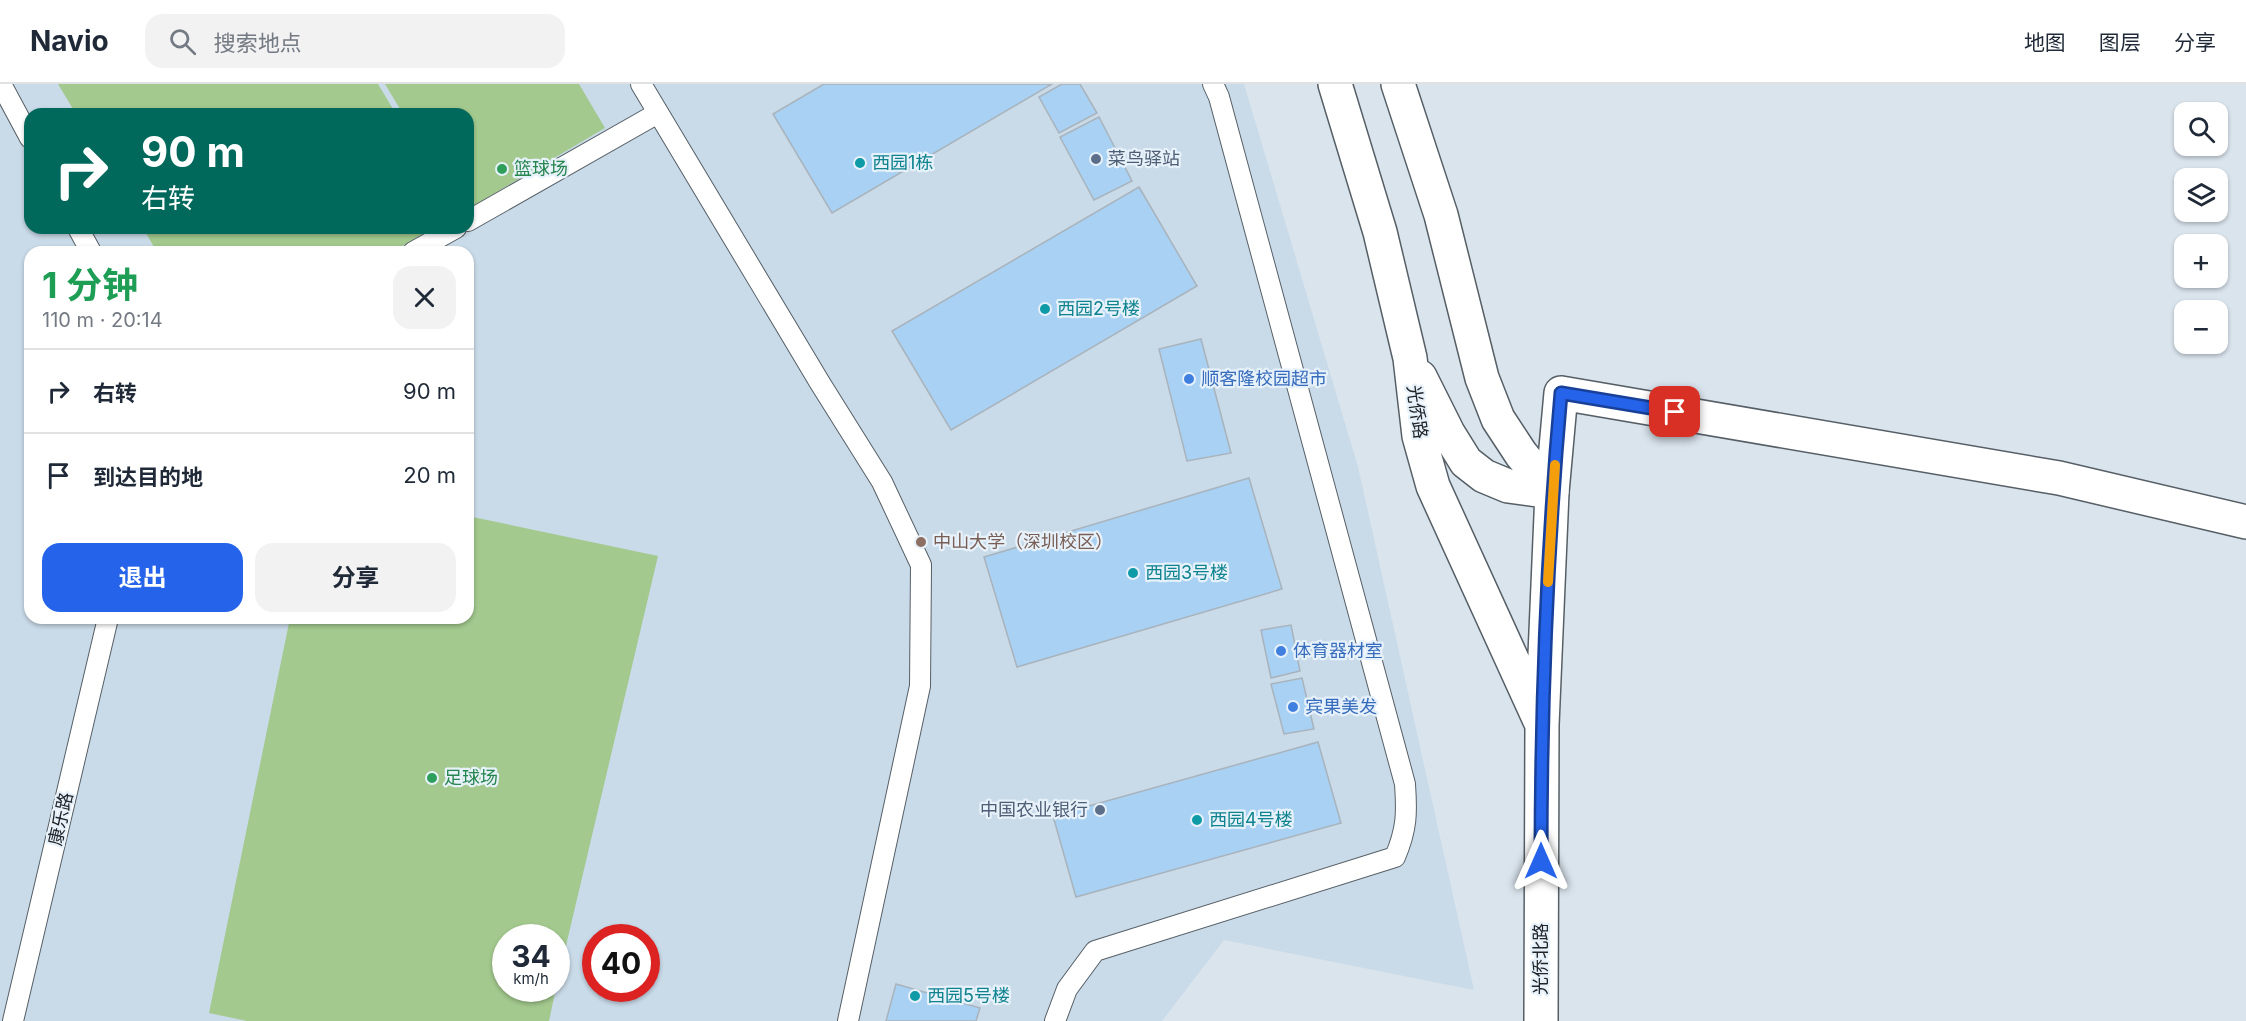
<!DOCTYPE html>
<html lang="zh">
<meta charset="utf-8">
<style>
:root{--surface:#fff;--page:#f2f2f3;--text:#1f2937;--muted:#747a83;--line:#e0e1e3;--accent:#2563eb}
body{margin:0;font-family:Inter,"Noto Sans SC",sans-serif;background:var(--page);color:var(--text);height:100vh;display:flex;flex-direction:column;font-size:22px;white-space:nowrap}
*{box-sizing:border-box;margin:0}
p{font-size:20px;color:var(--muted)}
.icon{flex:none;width:33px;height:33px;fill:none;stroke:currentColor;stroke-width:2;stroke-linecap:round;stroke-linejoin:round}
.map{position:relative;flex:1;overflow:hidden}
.sheet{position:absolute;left:24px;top:162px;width:450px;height:378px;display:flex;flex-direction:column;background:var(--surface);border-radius:18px;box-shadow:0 2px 4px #0004}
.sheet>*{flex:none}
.guide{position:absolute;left:24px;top:24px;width:450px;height:126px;border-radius:18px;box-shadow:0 2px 4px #0004;background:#00695c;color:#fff;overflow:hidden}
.controls{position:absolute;left:2174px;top:18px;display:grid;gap:12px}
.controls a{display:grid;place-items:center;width:54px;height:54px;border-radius:12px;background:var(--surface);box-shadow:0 2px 4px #0004;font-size:30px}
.speed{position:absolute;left:492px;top:840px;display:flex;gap:12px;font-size:30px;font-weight:700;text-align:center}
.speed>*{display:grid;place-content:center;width:78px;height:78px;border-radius:50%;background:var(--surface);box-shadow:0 2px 4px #0004;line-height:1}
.speed small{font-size:15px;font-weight:400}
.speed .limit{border:9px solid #d22;background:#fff;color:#111}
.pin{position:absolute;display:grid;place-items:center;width:51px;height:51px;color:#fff;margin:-26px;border-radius:12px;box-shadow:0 3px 9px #0006}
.me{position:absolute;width:66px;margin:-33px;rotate:0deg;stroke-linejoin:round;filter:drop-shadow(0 0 4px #0008)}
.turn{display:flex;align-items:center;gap:21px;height:126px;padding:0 18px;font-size:27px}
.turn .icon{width:78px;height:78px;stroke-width:2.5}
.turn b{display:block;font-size:42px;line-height:51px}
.round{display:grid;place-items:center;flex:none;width:63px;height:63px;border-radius:18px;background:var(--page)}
.head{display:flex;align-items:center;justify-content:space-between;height:102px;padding:0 18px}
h1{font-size:36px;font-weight:700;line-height:45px;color:#1e9e55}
.primary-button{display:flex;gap:12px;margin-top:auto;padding:12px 18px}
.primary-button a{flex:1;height:69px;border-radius:18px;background:var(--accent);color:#fff;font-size:24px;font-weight:700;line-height:69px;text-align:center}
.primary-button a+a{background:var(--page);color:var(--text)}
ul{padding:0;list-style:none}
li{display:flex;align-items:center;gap:18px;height:84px;padding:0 18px;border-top:2px solid var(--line)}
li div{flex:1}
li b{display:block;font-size:22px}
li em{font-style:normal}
header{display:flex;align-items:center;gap:36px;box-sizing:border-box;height:84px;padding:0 30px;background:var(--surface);border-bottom:2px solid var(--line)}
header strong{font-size:28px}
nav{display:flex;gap:33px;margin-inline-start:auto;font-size:21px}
.search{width:420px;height:54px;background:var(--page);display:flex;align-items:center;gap:15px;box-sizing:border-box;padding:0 21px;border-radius:18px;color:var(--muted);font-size:22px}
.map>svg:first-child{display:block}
.built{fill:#c9dae8;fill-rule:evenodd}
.green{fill:#a3c98e}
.building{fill:#a8d1f3;stroke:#a9b3bc;stroke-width:1.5}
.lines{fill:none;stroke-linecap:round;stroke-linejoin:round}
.service-casing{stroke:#565f66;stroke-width:22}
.minor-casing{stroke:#565f66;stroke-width:36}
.tertiary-casing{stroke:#565f66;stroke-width:36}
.service{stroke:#fff;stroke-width:20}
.minor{stroke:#fff;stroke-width:33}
.tertiary{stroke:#fff;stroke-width:33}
.route-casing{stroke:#184099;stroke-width:15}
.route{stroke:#2563eb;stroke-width:10}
.slow{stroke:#f59e0b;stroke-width:10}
.service-dot{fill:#5c6f8a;stroke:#e7f1fa;stroke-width:2}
.culture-dot{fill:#0f9aa8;stroke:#e7f1fa;stroke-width:2}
.leisure-dot{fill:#2e9e5b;stroke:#e7f1fa;stroke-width:2}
.shop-dot{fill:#3f7fe0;stroke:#e7f1fa;stroke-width:2}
.education-dot{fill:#8d6e63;stroke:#e7f1fa;stroke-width:2}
.labels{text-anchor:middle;stroke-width:4.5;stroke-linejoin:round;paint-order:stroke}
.service-label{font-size:18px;fill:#4e5e75;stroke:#e7f1fa;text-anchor:start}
.culture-label{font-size:18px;fill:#0d838f;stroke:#e7f1fa;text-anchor:start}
.leisure-label{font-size:18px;fill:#27864d;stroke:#e7f1fa;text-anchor:start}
.shop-label{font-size:18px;fill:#366cbe;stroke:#e7f1fa;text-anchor:start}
.street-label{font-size:18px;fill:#202427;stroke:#e7f1fa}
.education-label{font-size:18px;fill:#785e54;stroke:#e7f1fa;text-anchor:start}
</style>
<header>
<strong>Navio</strong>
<div class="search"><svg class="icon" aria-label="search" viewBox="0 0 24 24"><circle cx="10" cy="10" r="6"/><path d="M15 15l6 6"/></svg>搜索地点</div>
<nav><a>地图</a><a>图层</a><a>分享</a></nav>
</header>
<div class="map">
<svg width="2246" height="937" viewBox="0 0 2246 937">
<rect width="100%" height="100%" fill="#dae4ed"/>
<path class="built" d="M0,0H1244L1358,383L1474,906L1224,856L1162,937H0ZM30,30H468V144H30ZM30,168H468V534H30ZM506,854H556V904H506ZM596,854H646V904H596Z"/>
<path class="green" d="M58,0H378L396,30H76Z
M385,0H579L605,44L468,125V30H403Z
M143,144H433L392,168H157Z
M468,432L658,472L556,904V854H506V904H556L549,937H247L209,929L290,534H468Z"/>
<path class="building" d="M824,0H1052L832,129L773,30Z
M1062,0H1080L1097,29L1059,49L1039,13Z
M1099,33L1132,97L1094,116L1060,53Z
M1139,103L1197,202L951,346L892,247Z
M1201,255L1231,369L1187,377L1159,265Z
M1249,394L1282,505L1017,583L984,473Z
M1291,541L1300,587L1271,594L1261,546Z
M1302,594L1314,645L1284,650L1271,600Z
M1318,658L1341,739L1076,813L1053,732Z
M896,900L980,924L976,937H886Z"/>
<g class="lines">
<defs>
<path id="service" d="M1,0L30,54
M641,0L820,299L882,398L921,481L920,602L848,937
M468,137L658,29
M78,144L91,168
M413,168L456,144
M13,937L108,534
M1055,937L1067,905L1095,867L1395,773C1407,745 1407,729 1405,700L1219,13L1213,0"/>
<path id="minor" d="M1552,408L1561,309L2059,394L2246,438"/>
<path id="tertiary" d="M1335,0L1380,148L1410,274L1419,352L1433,402L1542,641
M1398,0L1441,131L1482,294L1498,335L1521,370L1552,408
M1420,293L1448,349L1466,378L1484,392L1508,402L1552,408
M1541,937L1542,641L1552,408"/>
</defs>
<use href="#service" class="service-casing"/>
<use href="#minor" class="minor-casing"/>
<use href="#tertiary" class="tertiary-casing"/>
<use href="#service" class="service"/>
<use href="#minor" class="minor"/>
<use href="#tertiary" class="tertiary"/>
</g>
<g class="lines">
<defs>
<path id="route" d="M1541,777C1541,621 1547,465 1561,309L1675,328"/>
</defs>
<use href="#route" class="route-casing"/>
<use href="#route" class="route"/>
<path class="slow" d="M1548,498L1555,381"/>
</g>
<g class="service-dot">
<circle cx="1096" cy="75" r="6"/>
<circle cx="1100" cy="726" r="6"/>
</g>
<g class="culture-dot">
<circle cx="860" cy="79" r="6"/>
<circle cx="1045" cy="225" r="6"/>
<circle cx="1133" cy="489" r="6"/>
<circle cx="1197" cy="736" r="6"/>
<circle cx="915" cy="912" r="6"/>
</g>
<g class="leisure-dot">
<circle cx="502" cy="85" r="6"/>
<circle cx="432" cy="694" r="6"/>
</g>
<g class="shop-dot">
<circle cx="1189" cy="295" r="6"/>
<circle cx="1281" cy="567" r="6"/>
<circle cx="1293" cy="623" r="6"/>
</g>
<circle class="education-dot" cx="921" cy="458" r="6"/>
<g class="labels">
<g class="service-label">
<text x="1108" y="81">菜鸟驿站</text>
<text x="1088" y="732" text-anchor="end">中国农业银行</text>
</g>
<g class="culture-label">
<text x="872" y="85">西园1栋</text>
<text x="1057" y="231">西园2号楼</text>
<text x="1145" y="495">西园3号楼</text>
<text x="1209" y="742">西园4号楼</text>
<text x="927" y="918">西园5号楼</text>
</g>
<g class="leisure-label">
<text x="514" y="91">篮球场</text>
<text x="444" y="700">足球场</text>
</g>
<g class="shop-label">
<text x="1201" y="301">顺客隆校园超市</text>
<text x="1293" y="573">体育器材室</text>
<text x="1305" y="629">宾果美发</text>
</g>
<g class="street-label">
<text transform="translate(1417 328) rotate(82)" y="6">光侨路</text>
<text transform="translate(61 735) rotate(-77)" y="6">康乐路</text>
<text transform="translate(1541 875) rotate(-90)" y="6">光侨北路</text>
</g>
<g class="education-label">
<text x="933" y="464">中山大学（深圳校区）</text>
</g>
</g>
</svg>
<div class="controls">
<a><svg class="icon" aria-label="search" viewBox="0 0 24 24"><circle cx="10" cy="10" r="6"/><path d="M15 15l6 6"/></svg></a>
<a><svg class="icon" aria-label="layers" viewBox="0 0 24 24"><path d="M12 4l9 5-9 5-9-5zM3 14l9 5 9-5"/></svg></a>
<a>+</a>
<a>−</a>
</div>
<div class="speed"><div>34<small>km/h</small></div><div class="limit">40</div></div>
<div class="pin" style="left:1675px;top:328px;background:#d93025"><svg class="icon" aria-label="arrive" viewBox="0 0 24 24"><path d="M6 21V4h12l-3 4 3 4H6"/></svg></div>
<svg class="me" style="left:1541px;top:777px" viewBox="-20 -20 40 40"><path d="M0-17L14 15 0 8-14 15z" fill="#2563eb" stroke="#fff" stroke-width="4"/></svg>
<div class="guide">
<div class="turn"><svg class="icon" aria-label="right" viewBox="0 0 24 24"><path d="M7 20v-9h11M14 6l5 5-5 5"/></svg><div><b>90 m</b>右转</div></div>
</div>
<section class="sheet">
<div class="head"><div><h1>1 分钟</h1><p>110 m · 20:14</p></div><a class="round"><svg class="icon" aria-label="close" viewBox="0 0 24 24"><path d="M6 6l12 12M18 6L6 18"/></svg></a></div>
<ul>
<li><svg class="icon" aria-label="right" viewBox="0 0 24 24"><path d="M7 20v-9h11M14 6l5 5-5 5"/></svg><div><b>右转</b></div><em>90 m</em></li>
<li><svg class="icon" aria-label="arrive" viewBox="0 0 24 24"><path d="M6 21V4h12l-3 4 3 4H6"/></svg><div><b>到达目的地</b></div><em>20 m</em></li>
</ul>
<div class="primary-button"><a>退出</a><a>分享</a></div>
</section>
</div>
